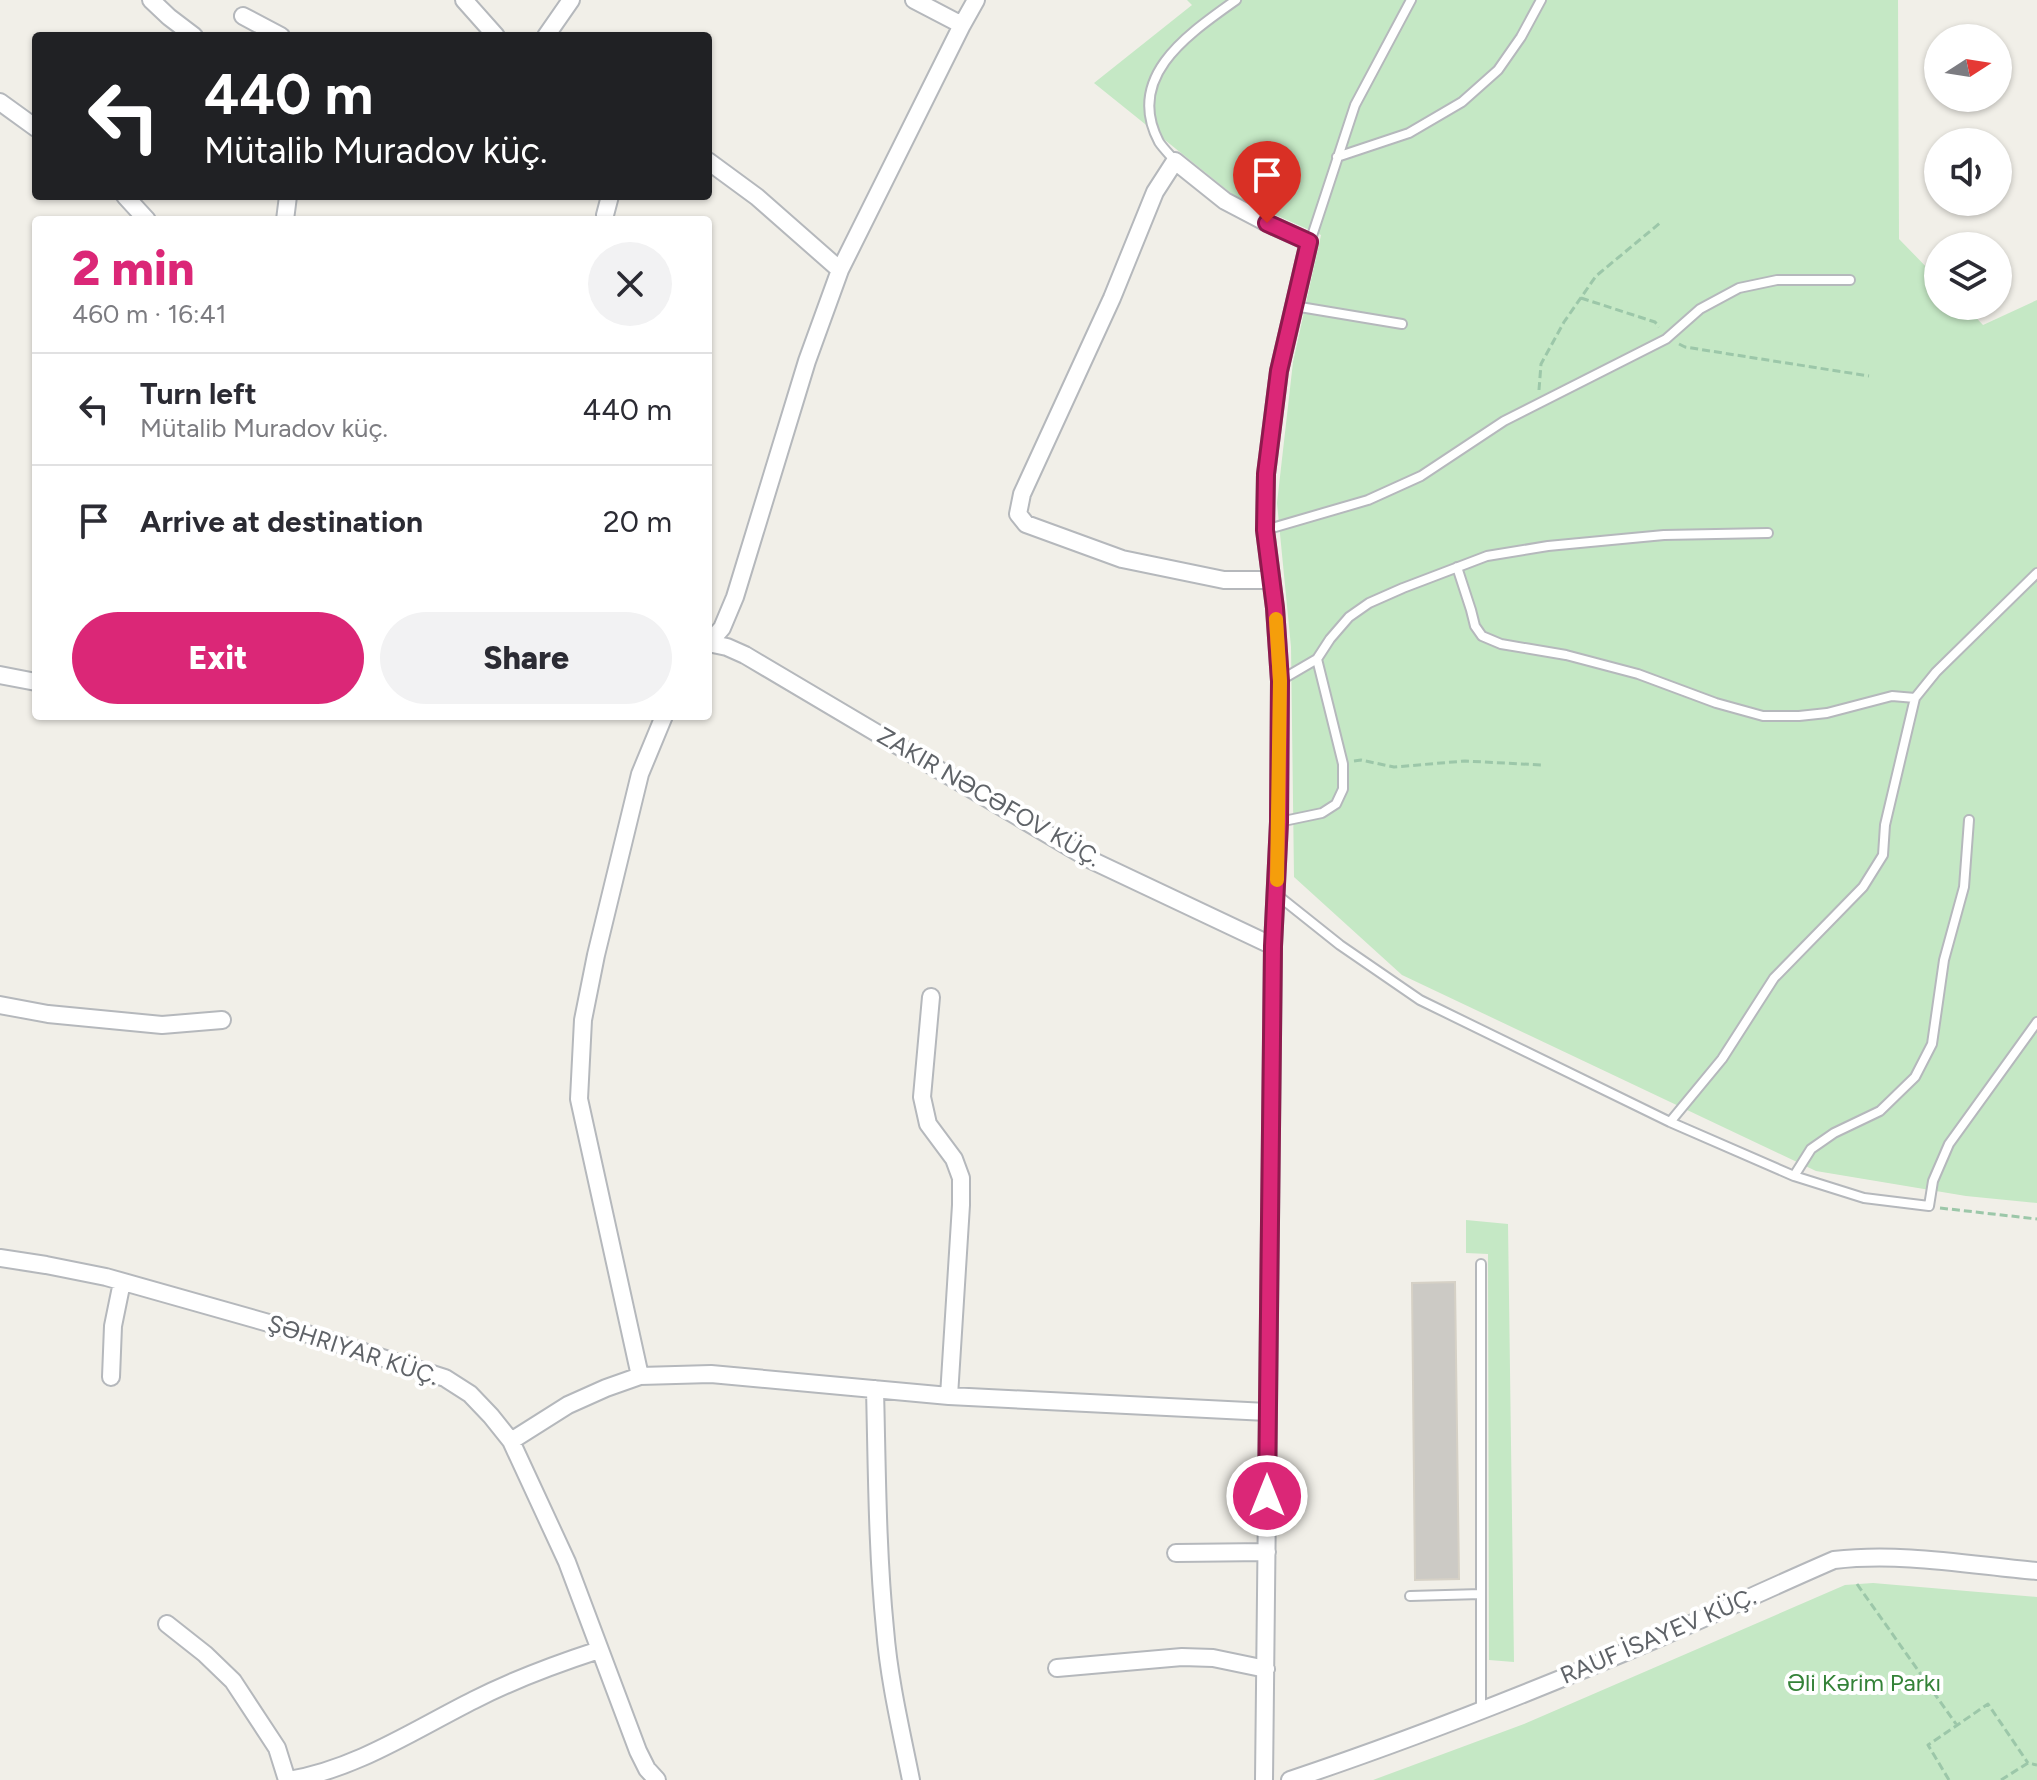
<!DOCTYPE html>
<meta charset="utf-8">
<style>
:root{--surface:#fff;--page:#f2f2f3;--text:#2b2b33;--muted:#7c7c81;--line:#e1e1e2;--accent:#db2777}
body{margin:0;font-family:Figtree,sans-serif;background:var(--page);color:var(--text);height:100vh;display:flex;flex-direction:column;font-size:30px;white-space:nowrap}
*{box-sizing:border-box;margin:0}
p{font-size:26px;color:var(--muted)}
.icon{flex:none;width:44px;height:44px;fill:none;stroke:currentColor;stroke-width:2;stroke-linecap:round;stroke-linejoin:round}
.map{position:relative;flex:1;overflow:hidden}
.drawer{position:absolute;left:32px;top:216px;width:680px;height:504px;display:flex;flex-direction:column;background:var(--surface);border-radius:8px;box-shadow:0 2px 6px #0004}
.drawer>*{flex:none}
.banner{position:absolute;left:32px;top:32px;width:680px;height:168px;border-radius:8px;box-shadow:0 2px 6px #0004;background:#202124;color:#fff;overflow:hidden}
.needle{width:52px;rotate:78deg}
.buttons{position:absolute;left:1924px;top:24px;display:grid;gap:16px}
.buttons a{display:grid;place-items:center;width:88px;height:88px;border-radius:50%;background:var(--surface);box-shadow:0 2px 6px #0004;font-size:40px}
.pin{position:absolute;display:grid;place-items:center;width:68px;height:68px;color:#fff;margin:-82px -34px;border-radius:50% 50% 50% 0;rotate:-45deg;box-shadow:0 0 8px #0007}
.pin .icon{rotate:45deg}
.me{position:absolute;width:88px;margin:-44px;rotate:0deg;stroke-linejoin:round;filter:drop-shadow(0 0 6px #0008)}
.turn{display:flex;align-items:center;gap:28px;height:168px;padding:0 40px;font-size:36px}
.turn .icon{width:104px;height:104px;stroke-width:2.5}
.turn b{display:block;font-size:56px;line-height:68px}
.round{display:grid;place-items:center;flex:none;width:84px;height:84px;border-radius:42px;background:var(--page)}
.headline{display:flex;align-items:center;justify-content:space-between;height:136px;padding:0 40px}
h1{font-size:48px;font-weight:800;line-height:60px;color:var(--accent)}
.action{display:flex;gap:16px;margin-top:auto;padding:16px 40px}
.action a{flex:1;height:92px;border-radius:48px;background:var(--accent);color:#fff;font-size:32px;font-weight:800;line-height:92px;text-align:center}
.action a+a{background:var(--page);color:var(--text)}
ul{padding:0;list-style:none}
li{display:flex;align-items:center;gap:24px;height:112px;padding:0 40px;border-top:2px solid var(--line)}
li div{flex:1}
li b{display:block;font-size:30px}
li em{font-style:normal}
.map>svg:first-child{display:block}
.green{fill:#c5e8c5}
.building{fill:#cccac5;stroke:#d6d1c6;stroke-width:2}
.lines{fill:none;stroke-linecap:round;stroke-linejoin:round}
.lane-casing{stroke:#b5b8bc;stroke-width:12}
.street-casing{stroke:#b5b8bc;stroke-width:20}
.path{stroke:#9cc7a9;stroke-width:3;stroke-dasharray:8 4;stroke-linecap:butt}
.lane{stroke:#fff;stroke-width:8}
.street{stroke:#fff;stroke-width:16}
.route-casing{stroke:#8e194d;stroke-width:20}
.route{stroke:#db2777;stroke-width:14}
.slow{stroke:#f59e0b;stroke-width:14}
.labels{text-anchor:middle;stroke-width:8;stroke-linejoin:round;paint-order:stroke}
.street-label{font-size:24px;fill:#5f6368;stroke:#fff}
.park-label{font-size:24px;fill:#348238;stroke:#fff}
</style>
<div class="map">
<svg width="2037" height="1780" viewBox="0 0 2037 1780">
<rect width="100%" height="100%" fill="#f1efe8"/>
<path class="green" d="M1187,0H1898L1899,239L1938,279V306H1965L1983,325L2037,300V1203L1966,1196L1816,1171L1402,975L1294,877L1291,647L1277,503L1293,362L1321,235L1237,198L1094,83L1192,5Z
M1466,1220L1508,1224L1514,1662L1489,1660L1488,1254L1466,1253Z
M1873,1583L2037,1597V1780H1373L1524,1724L1845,1585Z"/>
<path class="building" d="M1455,1282L1459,1579L1415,1580L1412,1283Z"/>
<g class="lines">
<defs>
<path id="lane" d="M1337,157L1409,133L1462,102L1498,70L1521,37L1541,0
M1175,161C1170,155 1163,148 1159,142C1124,76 1190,33 1236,0
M1310,242L1355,105L1411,0
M1294,306L1402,324
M1265,530L1368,500L1421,476L1504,421L1666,339L1700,309L1739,288L1777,280H1850
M1457,567L1471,610L1475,626L1482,636L1501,644L1566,655L1638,674L1716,703L1763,716H1799L1827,713L1892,696L1915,698
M1281,680L1317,659L1330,639L1349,617L1369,603L1403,588L1487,556L1548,546L1664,535L1768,533
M1279,822L1322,813L1336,804L1343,789V764L1317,659
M1276,894L1340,945L1420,1000L1670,1122L1794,1176L1864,1198L1929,1206L1933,1181L1949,1144L2037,1022
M1670,1122L1722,1059L1774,978L1863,887L1883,855L1885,825L1915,698L1936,672L2037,573
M1794,1176L1811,1149L1834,1133L1880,1111L1915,1077L1932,1044L1944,960L1964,887L1969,820
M1410,1596L1481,1594
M1481,1711V1264"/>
<path id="street" d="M151,0L169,17L194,36
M464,0L496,36
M914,0L962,25
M243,16L281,36
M546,36L571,0
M0,102L36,128
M708,161L757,197L840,270
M125,196L147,220
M605,215L610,196
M285,220L288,196
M708,643L727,647L745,655L1091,860L1273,946
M708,644L722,628L735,597L807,361L840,270L962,25L976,0
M0,675L36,682
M931,997L922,1097L928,1124L954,1159L961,1178V1205L949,1396
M0,1005L48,1014L162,1025L222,1020
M0,1258L46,1265L106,1277L311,1335L445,1378L470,1394L491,1416L511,1441L567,1562L638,1751L647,1769L657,1780
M640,1376L579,1099L583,1020L596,955L640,774L664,716
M111,1377L113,1326L122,1282
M875,1389C877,1469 877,1549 885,1629C889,1680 901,1730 911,1780
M511,1441L568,1405L606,1388L640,1376L711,1374L949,1396L1267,1412
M1176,1553L1267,1552
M167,1624L205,1654L233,1681L277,1748L287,1780
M1057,1668L1182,1657L1213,1658L1266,1669
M289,1780C356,1769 414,1730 474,1700C515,1679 556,1664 599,1650
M1264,1780L1273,946L1279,822L1280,681L1275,608L1265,530L1266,474L1279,371L1309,242L1267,223L1225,201L1175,161L1155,192L1112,298L1022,494L1018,514L1026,524L1122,559L1224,580H1271
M1290,1780C1416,1738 1539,1689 1661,1637C1719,1612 1776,1585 1834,1560C1901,1552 1970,1565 2037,1571"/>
</defs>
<use href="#lane" class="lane-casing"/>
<use href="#street" class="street-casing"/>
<path class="path" d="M1581,298L1655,322L1659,327
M1679,344L1685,347L1869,376
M1539,390L1541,364L1564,322L1596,276L1660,223
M1354,761L1361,760L1394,767L1465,761L1541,765
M1940,1208L2037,1219
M1857,1584L1956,1724
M1949,1780L1928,1745L1988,1704L2028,1763
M2001,1780L2028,1763L2037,1765"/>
<use href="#lane" class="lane"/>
<use href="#street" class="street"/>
</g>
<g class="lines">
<defs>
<path id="route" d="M1267,223L1309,242L1279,371L1266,474L1265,530L1275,608L1280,681L1279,822L1273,946L1267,1496"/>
</defs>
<use href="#route" class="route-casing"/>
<use href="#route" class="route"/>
<path class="slow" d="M1276,619L1280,681L1277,880"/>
</g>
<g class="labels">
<g class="street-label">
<text transform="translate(989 797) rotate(30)" y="8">ZAKIR NƏCƏFOV KÜÇ.</text>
<text transform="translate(353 1350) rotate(18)" y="8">ŞƏHRIYAR KÜÇ.</text>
<text transform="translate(1658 1636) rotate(-23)" y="8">RAUF İSAYEV KÜÇ.</text>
</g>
<g class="park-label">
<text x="1864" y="1691">Əli Kərim Parkı</text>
</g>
</g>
</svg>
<div class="buttons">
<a><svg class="needle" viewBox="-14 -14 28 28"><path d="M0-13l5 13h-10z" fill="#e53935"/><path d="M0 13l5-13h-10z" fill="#7c7c81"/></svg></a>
<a><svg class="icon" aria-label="sound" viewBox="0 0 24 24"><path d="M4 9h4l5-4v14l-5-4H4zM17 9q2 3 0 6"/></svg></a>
<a><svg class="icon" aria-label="layers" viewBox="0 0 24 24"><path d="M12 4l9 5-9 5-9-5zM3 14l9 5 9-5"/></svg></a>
</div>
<div class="pin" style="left:1267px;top:223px;background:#d93025"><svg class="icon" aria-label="arrive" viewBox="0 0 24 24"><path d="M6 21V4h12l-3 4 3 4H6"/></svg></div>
<svg class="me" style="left:1267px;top:1496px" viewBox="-20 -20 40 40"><circle r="17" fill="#db2777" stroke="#fff" stroke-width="3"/><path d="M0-11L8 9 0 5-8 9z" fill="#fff"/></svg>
<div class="banner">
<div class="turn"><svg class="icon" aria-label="left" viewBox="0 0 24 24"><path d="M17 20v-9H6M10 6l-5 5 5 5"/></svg><div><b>440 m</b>Mütalib Muradov küç.</div></div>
</div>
<section class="drawer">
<div class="headline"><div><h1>2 min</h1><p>460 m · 16:41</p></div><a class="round"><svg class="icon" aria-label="close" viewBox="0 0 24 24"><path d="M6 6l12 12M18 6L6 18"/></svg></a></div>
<ul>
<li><svg class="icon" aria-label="left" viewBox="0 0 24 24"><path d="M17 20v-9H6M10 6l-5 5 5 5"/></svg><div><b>Turn left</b><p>Mütalib Muradov küç.</p></div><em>440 m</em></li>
<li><svg class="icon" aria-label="arrive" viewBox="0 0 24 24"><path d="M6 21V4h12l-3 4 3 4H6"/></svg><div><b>Arrive at destination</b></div><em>20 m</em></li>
</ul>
<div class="action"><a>Exit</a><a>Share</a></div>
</section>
</div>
